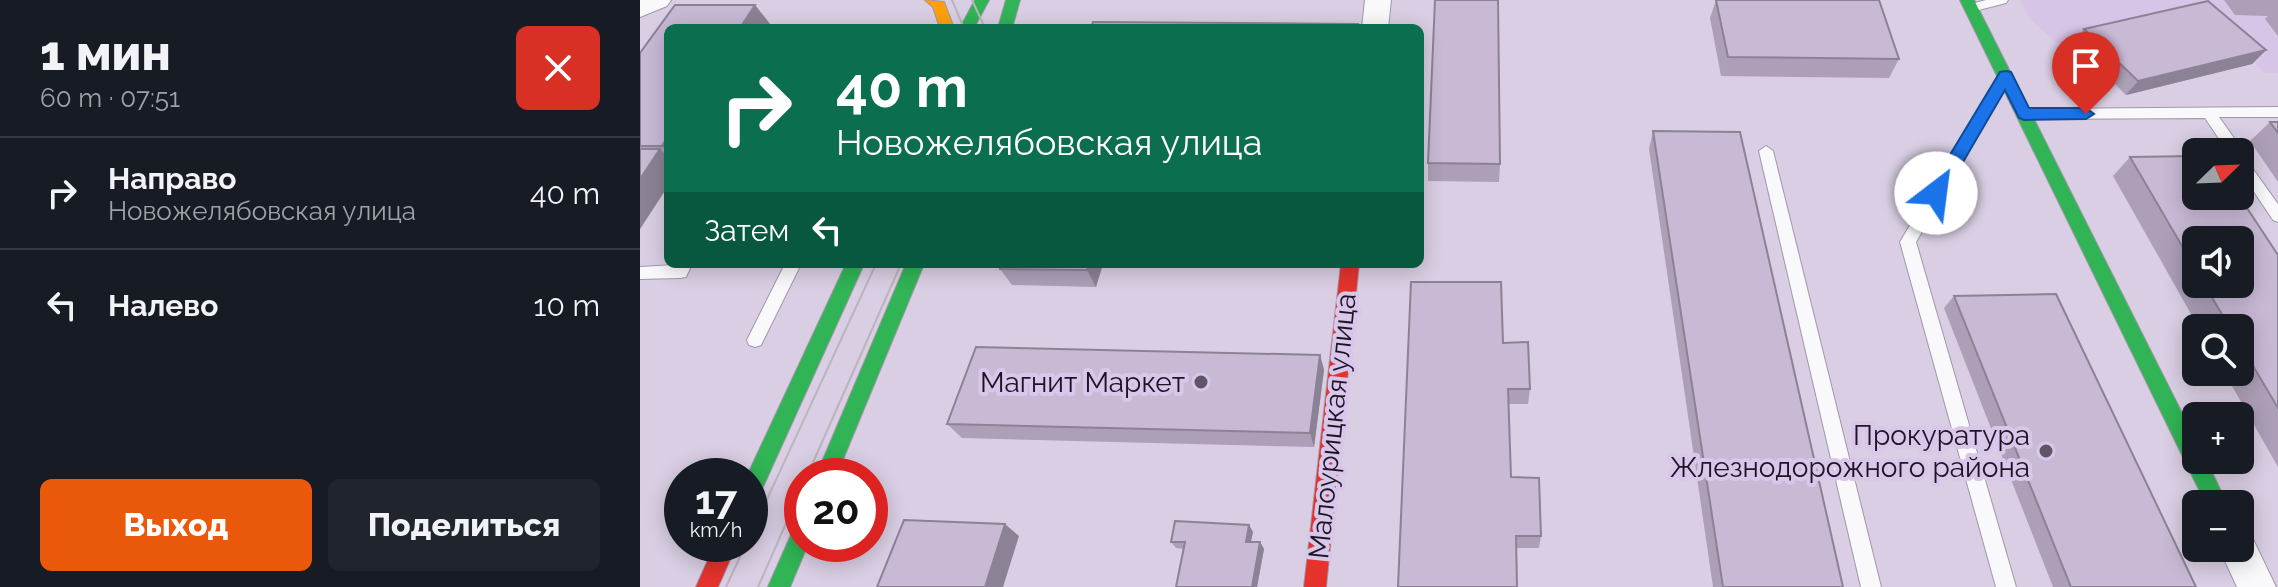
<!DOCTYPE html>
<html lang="ru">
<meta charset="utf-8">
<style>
:root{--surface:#171b24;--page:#20242c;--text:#f1f3f6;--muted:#9ea1a6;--line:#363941;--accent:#ea580c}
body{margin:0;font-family:Raleway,sans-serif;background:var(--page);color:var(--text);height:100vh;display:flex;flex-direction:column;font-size:30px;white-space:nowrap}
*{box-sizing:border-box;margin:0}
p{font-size:26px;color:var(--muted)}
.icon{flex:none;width:44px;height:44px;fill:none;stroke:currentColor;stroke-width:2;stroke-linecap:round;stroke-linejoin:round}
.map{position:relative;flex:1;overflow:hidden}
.drawer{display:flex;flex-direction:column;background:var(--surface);width:640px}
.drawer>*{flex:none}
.guide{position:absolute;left:24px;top:24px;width:760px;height:244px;border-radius:12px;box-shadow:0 4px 20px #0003;background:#0b6e4f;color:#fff;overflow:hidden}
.needle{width:52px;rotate:67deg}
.buttons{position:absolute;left:1542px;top:138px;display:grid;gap:16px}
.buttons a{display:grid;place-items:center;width:72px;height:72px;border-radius:12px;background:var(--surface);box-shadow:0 4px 20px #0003;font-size:40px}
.speed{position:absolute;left:24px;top:458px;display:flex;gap:16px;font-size:40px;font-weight:700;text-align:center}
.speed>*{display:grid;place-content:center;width:104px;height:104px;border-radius:50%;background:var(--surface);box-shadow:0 4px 20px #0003;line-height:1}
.speed small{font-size:20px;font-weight:400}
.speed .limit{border:12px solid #d22;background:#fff;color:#111}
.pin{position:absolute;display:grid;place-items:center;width:68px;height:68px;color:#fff;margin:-82px -34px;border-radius:50% 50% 50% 0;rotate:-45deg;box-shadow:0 0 8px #0007}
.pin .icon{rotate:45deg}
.me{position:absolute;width:88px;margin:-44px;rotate:30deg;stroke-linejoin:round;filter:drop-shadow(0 0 6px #0008)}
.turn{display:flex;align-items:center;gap:28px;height:168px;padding:0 40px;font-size:36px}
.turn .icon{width:104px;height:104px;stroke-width:2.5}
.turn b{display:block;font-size:56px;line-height:68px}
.then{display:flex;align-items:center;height:76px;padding:0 40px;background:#0003;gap:16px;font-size:30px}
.round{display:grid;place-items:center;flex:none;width:84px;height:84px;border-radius:12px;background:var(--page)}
.head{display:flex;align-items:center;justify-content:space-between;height:136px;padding:0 40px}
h1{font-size:48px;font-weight:800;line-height:60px}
.cta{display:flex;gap:16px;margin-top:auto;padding:16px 40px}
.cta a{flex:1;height:92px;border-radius:12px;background:var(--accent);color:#fff;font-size:32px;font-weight:800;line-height:92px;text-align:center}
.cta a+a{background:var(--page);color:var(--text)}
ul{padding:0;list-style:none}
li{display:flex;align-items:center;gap:24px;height:112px;padding:0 40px;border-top:2px solid var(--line)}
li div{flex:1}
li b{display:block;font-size:30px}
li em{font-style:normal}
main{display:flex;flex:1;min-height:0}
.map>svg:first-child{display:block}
.built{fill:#d6c5e6}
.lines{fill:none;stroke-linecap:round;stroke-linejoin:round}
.lane-casing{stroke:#a098a8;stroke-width:2}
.street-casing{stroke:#a098a8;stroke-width:2}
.fast-casing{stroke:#a098a8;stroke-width:2}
.slow-casing{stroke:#a098a8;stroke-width:2}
.jam-casing{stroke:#a098a8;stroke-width:2}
.lane{fill:#f9f8fb;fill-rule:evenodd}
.street{fill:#f9f8fb;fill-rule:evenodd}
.fast{fill:#30b455;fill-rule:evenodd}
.slow{fill:#ff9f0a;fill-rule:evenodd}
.jam{fill:#e5322d;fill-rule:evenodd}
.tram{stroke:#b9b5bb;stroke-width:2}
.wall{fill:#ac9fb7;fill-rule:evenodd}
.shaded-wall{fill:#8c8295}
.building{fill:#c8b9d5;stroke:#8c8295;stroke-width:2}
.route{fill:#1a73e8;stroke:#114b97;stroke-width:2}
.poi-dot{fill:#5e5666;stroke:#d9c6eb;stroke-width:3}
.labels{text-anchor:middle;stroke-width:8;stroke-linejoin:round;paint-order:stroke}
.poi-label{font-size:28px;fill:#1c1522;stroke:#d9c6eb;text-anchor:end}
.street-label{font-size:28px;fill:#1c1522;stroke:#d9c6eb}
</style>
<main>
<section class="drawer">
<div class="head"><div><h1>1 мин</h1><p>60 m · 07:51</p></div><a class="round" style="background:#d93025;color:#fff"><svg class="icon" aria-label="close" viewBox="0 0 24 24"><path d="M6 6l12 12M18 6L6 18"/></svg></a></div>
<ul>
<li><svg class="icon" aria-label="right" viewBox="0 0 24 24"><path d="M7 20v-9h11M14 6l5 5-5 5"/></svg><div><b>Направо</b><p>Новожелябовская улица</p></div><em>40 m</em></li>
<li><svg class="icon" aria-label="left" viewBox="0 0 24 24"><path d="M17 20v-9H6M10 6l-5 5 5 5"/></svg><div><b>Налево</b></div><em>10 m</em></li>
</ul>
<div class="cta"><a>Выход</a><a>Поделиться</a></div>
</section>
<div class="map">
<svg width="1638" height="587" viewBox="0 0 1638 587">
<rect width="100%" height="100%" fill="#d9cee3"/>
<path class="built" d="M1380,0H1638V73H1623L1616,63L1486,95L1428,53L1389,18Z"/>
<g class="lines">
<defs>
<path id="lane" d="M1346,0H1368L1366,3L1331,12L1325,8L1327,5Z
M1365,72L1372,77L1276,242L1376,587H1356L1260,242L1360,74Z
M1638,107V117H1579L1601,148L1602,154L1638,204V222L1633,220L1600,171V152H1588L1565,118L1384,119L1377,114L1384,109Z
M1126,146L1133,151L1241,587H1221L1119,151Z
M52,264L46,277L40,278L0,279V267Z
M145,264H161L121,345L115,347L109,345L107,340Z"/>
<path id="street" d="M0,0H31L27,6L0,17Z
M725,0H751L748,28H722Z
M1600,530L1611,535L1636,587H1597L1579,548H1600Z"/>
<path id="fast" d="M335,0H349L334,28H320Z
M366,0H380L372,28H358Z
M1320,0H1334L1556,441V460H1566L1587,504H1566Z
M206,264H224L117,500L110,503V476H107Z
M266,264H284L196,476H176Z
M162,523V544H168L150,587H128L155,526Z"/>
<path id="slow" d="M285,0L304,2L314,28H300L293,7Z"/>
<path id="jam" d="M701,264H719L686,587H664Z
M75,544H97L78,587H56Z"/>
</defs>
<use href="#lane" class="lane-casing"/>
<use href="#street" class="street-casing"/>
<use href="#fast" class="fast-casing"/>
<use href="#slow" class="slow-casing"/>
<use href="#jam" class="jam-casing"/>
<use href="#lane" class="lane"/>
<use href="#street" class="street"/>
<use href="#fast" class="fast"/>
<use href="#slow" class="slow"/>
<use href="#jam" class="jam"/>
<path class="tram" d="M312,0L324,28
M332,0L345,28
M167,476L261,264
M110,536L236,264
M86,587L106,544
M118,587L162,487"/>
</g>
<path class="wall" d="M1076,0H1239L1259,59L1249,78L1081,76L1070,18Z
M1584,0H1638V36L1625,19L1628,16L1595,15Z
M35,5H115L130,24L127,28H28V186L0,229V53Z
M1444,29L1626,50L1612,64L1486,95L1434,43Z
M1630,122H1638V182L1610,141Z
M1013,131L1203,587H1073L1009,149Z
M1490,157L1638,255V467L1584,372H1600V328H1559L1473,176ZM1556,240L1600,284H1556Z
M788,163L860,164L859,182L788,181Z
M463,264L456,287L372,285L360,269Z
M1314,296L1556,587H1413L1304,308Z
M863,343L890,389L888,404H869L871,477L901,536L899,548H876L758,587Z
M680,355L684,370L674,447L322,438L307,424Z
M609,525L613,532L611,542H620L624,549L617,587H536L544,549L536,548L531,542Z"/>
<path class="shaded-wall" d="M115,5L130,24L127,28H100Z
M1626,50L1612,64L1486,95L1498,81Z
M28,136V152L22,146Z
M20,149L28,157V186L0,229V179Z
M449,264H463L456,287L447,270Z
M680,355L684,370L674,447L670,433Z
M365,524L379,536L363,587H345Z
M609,525L613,532L609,549L606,542Z
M620,542L624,549L617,587H612Z"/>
<path class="building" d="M795,0H858L860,164L788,163Z
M1076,0H1239L1259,59L1088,57Z
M1568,1L1626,50L1498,81L1444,29Z
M35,5H115L100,28H28V136L22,146H0V53Z
M453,22L718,24L717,28H451Z
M1630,122H1638V133Z
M1013,131L1100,132L1203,587H1083Z
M0,149H20L0,179Z
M1556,156V196H1599L1638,255V408L1600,344V328H1590L1564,284H1600V240H1556V270L1490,157Z
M362,264H449L447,270L360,269Z
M771,282H861L863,343L888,342L890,389H868L871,477L899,478L901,536H876L877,587H758Z
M1416,294L1556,587H1431L1314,296Z
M336,347L680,355L670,433L307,424Z
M264,520L365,524L345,587H237Z
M535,521L609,525L606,542H620L612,587H536L545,542H531Z"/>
<path class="route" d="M1366,71L1371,72L1389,108H1446L1454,114L1446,119L1384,120L1379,118L1365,90L1302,198H1290L1288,193L1290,188L1360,72Z"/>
<g class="poi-dot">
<circle cx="561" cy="382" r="8"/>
<circle cx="1406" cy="451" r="8"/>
</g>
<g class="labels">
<g class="poi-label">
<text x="545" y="392">Магнит Маркет</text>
<text x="1390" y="445">Прокуратура<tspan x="1390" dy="32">Жлезнодорожного района</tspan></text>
</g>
<g class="street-label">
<text transform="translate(692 426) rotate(-84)" y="10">Малоурицкая улица</text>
</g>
</g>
</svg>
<div class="buttons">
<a><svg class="needle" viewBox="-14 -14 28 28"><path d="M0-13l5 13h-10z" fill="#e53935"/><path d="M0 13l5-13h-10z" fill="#9ea1a6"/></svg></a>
<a><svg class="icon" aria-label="sound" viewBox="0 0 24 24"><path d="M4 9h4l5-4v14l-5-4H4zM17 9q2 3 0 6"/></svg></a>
<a><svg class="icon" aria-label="search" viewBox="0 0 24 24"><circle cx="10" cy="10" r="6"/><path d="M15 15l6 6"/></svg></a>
<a>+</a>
<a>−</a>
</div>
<div class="speed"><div>17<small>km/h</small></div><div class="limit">20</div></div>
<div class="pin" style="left:1446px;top:114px;background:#d93025"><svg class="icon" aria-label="arrive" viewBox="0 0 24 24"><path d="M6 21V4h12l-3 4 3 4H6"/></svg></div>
<svg class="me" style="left:1296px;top:193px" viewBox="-20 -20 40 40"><circle r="19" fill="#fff"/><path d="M0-13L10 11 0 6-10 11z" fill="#1a73e8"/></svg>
<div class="guide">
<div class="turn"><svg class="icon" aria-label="right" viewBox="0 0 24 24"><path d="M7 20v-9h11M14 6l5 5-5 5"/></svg><div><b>40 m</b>Новожелябовская улица</div></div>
<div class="then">Затем<svg class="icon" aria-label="left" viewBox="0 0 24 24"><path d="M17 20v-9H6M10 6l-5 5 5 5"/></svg></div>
</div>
</div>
</main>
